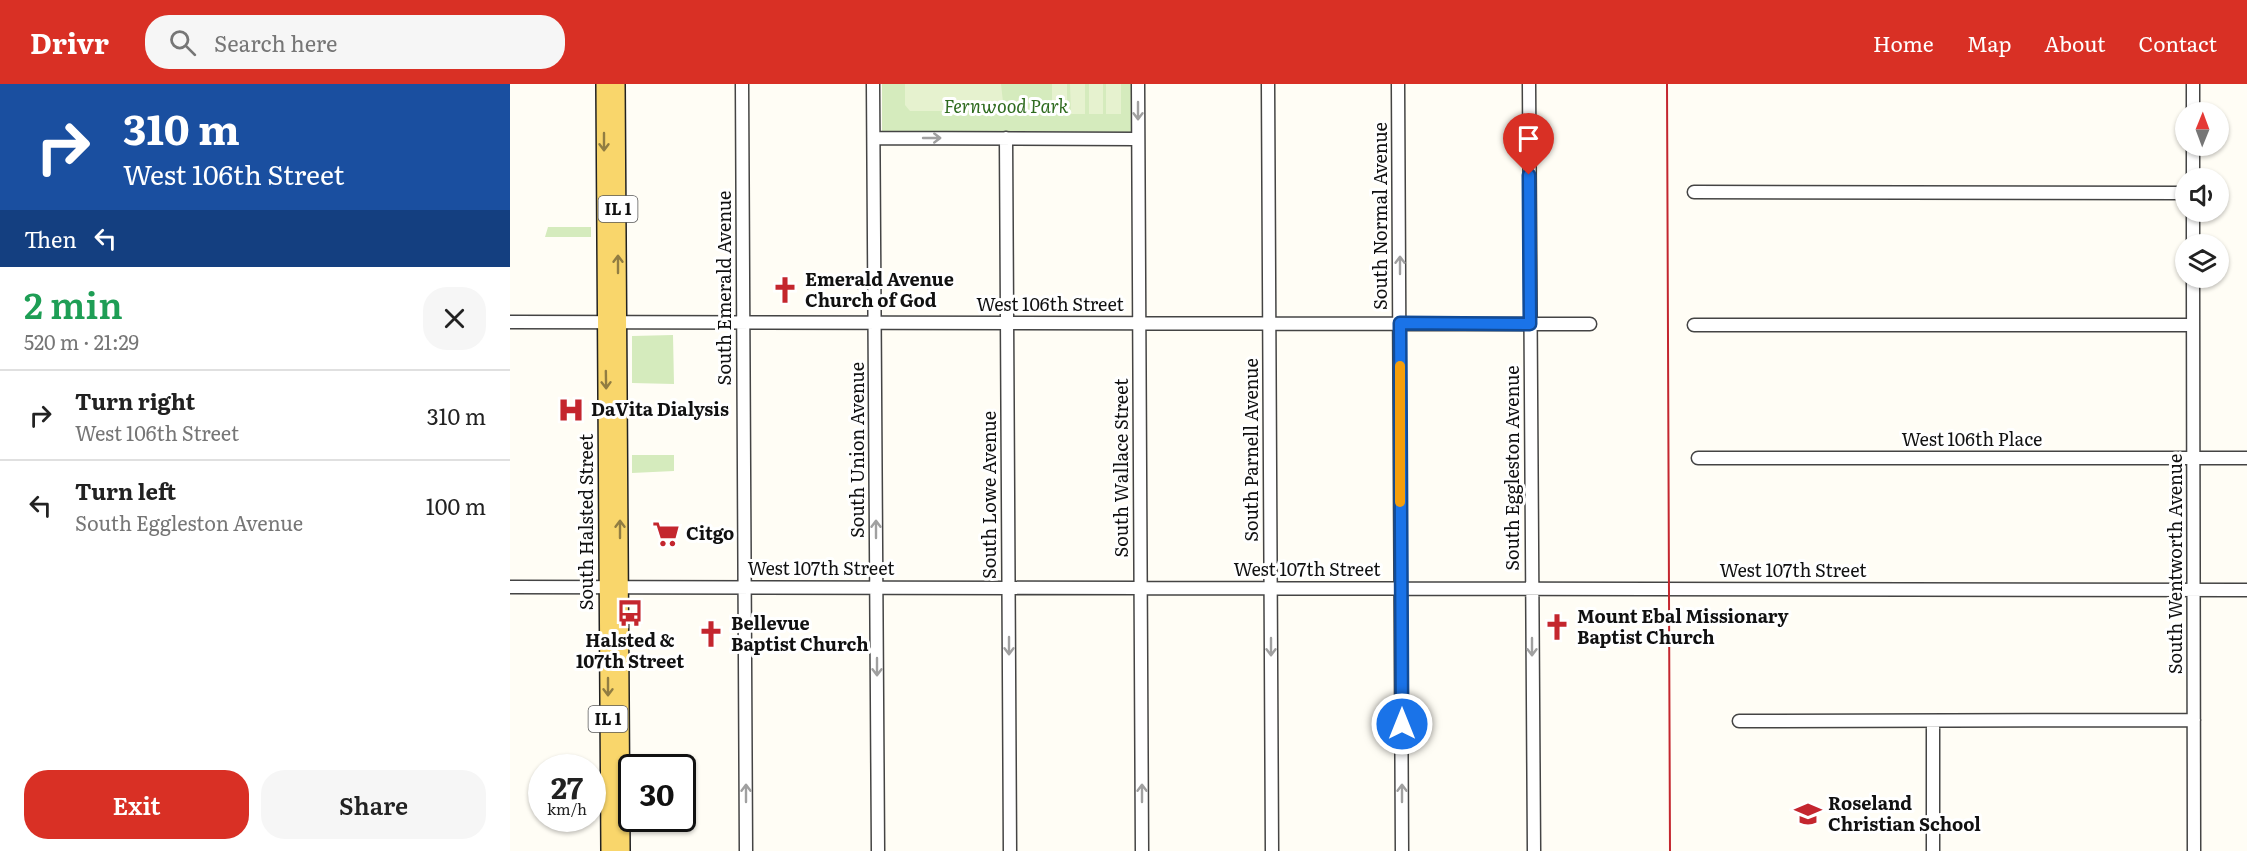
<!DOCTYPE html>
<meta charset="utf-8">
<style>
:root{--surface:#fff;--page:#f6f6f6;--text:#222;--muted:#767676;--line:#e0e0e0;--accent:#d93025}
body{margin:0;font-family:Literata,serif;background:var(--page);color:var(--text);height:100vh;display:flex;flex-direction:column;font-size:22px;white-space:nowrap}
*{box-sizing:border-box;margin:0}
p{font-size:20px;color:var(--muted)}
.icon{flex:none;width:33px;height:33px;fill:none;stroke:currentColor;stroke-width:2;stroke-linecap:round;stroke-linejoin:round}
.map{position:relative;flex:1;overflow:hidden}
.drawer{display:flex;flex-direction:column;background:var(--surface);width:510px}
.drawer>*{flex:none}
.top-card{background:#1a4fa0;color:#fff;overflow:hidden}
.needle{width:39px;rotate:1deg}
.fabs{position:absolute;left:1665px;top:18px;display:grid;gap:12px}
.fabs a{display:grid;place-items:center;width:54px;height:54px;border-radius:50%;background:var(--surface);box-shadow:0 2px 4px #0004;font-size:30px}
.speed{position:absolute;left:18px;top:670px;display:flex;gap:12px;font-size:30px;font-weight:700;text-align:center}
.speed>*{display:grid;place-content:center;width:78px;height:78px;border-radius:50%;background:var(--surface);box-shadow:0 2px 4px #0004;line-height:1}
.speed small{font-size:15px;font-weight:400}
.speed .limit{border:3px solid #111;border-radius:9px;background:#fff;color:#111}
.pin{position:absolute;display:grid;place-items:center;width:51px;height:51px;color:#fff;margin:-62px -26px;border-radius:50% 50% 50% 0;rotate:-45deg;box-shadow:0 0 6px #0007}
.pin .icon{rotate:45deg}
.me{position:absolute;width:66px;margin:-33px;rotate:0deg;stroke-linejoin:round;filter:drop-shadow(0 0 4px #0008)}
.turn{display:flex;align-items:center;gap:21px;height:126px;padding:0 24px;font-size:27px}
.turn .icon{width:78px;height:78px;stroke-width:2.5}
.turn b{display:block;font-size:42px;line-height:51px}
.then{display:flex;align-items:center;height:57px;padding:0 24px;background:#0003;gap:12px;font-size:22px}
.round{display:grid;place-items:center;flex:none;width:63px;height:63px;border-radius:24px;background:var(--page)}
.headline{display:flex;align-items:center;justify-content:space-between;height:102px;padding:0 24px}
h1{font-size:36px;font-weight:600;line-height:45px;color:#1e9e55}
.primary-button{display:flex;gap:12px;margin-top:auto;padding:12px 24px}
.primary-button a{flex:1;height:69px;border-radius:24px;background:var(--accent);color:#fff;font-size:24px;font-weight:600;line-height:69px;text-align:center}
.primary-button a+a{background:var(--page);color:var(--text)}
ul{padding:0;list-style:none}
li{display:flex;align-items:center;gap:18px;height:90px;padding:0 24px;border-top:2px solid var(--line)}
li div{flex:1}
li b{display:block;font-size:22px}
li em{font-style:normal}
header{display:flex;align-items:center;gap:36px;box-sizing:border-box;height:84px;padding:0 30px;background:var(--accent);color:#fff}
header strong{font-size:28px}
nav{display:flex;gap:33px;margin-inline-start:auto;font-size:21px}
.search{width:420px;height:54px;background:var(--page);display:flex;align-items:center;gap:15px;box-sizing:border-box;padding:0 21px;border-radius:24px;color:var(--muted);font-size:22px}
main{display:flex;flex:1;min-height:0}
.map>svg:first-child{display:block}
.green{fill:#d5ebbd}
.pitch{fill:#e6f2cf}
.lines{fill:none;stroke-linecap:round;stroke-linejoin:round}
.minor-casing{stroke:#444;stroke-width:15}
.major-casing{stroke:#222;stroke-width:18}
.minor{stroke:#fff;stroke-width:12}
.major{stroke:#f9d66b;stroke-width:15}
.rail{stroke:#c4262e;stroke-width:2}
.oneway{stroke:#a0a0a0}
.oneway2{stroke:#917d42}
.route-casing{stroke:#114b97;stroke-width:15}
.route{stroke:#1a73e8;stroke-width:10}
.slow{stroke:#f59e0b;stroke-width:10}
.labels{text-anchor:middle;stroke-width:6;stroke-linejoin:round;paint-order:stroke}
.shield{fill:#fff;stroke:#585858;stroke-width:1.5}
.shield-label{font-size:16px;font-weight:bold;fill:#111}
.park-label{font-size:18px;font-style:italic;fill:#2f6b1f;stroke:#fff}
.street-label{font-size:18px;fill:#111;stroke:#fff}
.poi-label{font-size:18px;font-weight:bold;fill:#111;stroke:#fff;text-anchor:start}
</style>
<header>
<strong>Drivr</strong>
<div class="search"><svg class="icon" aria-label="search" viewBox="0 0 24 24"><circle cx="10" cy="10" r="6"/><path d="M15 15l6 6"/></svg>Search here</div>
<nav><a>Home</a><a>Map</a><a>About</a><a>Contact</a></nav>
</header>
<main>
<section class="drawer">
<div class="top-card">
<div class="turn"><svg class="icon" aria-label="right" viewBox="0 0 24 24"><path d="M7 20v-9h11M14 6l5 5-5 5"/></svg><div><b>310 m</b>West 106th Street</div></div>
<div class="then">Then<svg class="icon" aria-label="left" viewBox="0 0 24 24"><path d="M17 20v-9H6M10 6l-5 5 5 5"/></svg></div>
</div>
<div class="headline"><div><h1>2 min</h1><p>520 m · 21:29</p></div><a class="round"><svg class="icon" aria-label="close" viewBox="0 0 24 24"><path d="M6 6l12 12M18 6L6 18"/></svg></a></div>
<ul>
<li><svg class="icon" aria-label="right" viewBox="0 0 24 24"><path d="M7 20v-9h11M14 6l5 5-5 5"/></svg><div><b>Turn right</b><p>West 106th Street</p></div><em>310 m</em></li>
<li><svg class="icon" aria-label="left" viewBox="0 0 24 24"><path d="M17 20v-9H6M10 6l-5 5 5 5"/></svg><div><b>Turn left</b><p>South Eggleston Avenue</p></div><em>100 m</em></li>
</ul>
<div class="primary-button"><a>Exit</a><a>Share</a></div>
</section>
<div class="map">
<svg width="1737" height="767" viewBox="0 0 1737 767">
<rect width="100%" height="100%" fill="#fffdf5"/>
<path class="green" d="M372,0H621V48L372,47Z
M38,143H81V153H35Z
M163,251L164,300L122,299V252Z
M122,371H164V387L122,389Z"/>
<path class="pitch" d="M395,0H491L494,27H400L395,21Z
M542,0H557V30H542Z
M560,0H575V30H561Z
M579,0H593V30H579Z
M596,0H611V30H596Z"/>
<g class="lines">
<defs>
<path id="minor" d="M232,0L236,767
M363,0L368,767
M628,0L632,767
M758,0L762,767
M888,0L892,767
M1019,0L1024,767
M1683,0V28
M364,54L628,55
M496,54L500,767
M1683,62V94
M1184,108L1676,109
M1683,128V160
M1683,194L1684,767
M0,238L1080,240
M1184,241H1683
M1188,374H1737
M0,503L1737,506
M1229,637L1684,636
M1423,637V767"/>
<path id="major" d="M94,0L99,767
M107,0L112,767"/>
</defs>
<use href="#minor" class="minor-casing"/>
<use href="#major" class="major-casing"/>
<use href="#minor" class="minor"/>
<use href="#major" class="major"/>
<path class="rail" d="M1157,0L1160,767"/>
</g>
<defs><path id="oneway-shaft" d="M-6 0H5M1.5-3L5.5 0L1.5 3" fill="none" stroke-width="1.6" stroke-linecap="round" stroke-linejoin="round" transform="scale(1.5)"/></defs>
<g class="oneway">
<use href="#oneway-shaft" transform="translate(628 27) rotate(90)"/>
<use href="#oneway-shaft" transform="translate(422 54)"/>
<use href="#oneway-shaft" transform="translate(890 181) rotate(-90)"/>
<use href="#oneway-shaft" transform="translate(366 445) rotate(-90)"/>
<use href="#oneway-shaft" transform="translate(499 562) rotate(90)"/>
<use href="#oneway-shaft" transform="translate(761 563) rotate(90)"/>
<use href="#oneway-shaft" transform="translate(1022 563) rotate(90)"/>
<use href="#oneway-shaft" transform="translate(367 583) rotate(90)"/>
<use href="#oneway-shaft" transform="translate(236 709) rotate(-90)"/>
<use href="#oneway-shaft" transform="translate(632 709) rotate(-90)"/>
<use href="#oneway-shaft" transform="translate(892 709) rotate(-90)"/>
</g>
<g class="oneway2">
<use href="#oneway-shaft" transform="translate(94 58) rotate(90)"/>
<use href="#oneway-shaft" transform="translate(108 180) rotate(-90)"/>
<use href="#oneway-shaft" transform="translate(96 296) rotate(89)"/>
<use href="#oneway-shaft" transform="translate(110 445) rotate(-90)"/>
<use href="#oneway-shaft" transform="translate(98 603) rotate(90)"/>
</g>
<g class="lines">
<defs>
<path id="route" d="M892,640L890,239L1020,240L1019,91"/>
</defs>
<use href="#route" class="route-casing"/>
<use href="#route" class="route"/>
<path class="slow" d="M890,282V418"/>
</g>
<defs>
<symbol id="church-bare" viewBox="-9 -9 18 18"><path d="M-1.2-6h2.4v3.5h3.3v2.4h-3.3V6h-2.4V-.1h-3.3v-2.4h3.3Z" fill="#c4262e" stroke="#fff" stroke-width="2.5" paint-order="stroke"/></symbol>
<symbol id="hospital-bare" viewBox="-9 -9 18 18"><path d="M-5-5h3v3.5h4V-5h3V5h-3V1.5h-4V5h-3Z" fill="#c4262e" stroke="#fff" stroke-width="2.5" paint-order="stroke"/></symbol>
<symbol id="supermarket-bare" viewBox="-9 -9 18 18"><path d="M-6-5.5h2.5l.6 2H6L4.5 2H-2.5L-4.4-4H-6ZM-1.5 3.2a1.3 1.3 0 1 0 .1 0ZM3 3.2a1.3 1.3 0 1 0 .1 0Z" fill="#c4262e" stroke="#fff" stroke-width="2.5" paint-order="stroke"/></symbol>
<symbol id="bus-bare" viewBox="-9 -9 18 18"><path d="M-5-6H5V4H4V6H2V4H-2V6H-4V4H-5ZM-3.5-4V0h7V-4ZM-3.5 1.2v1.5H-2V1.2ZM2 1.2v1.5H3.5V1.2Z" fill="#c4262e" stroke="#fff" stroke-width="2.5" paint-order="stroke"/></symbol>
<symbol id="school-bare" viewBox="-9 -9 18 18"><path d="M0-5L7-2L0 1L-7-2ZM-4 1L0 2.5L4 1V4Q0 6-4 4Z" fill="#c4262e" stroke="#fff" stroke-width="2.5" paint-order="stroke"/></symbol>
</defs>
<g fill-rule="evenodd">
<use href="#church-bare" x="256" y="187" width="38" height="38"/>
<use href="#hospital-bare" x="42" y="307" width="38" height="38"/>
<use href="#supermarket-bare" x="137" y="431" width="38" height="38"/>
<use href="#bus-bare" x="101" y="510" width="38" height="38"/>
<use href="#church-bare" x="1028" y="524" width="38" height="38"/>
<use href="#church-bare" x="182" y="531" width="38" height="38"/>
<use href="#school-bare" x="1279" y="711" width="38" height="38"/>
</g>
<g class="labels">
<g class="shield">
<rect x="88.5" y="112" width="39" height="26" rx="4.5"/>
<rect x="78.5" y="622" width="39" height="26" rx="4.5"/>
</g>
<g class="shield-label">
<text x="108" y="131">IL 1</text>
<text x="98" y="641">IL 1</text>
</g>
<g class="park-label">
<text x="496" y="29">Fernwood Park</text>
</g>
<g class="street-label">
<text transform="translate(871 132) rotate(-90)" y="6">South Normal Avenue</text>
<text transform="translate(215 204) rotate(-90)" y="6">South Emerald Avenue</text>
<text x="540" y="227">West 106th Street</text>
<text x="1462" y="362">West 106th Place</text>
<text transform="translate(348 366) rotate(-90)" y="6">South Union Avenue</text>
<text transform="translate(742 366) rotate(-90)" y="6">South Parnell Avenue</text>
<text transform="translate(612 384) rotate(-90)" y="6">South Wallace Street</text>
<text transform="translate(1003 384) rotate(-90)" y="6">South Eggleston Avenue</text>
<text transform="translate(480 411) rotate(-90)" y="6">South Lowe Avenue</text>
<text transform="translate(77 438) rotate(-90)" y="6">South Halsted Street</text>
<text transform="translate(1666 480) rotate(-90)" y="6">South Wentworth Avenue</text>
<text x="311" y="491">West 107th Street</text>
<text x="797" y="492">West 107th Street</text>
<text x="1283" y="493">West 107th Street</text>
</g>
<g class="poi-label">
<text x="295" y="202">Emerald Avenue<tspan x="295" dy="21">Church of God</tspan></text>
<text x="81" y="332">DaVita Dialysis</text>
<text x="176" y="456">Citgo</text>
<text x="1067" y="539">Mount Ebal Missionary<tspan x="1067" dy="21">Baptist Church</tspan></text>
<text x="221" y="546">Bellevue<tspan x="221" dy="21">Baptist Church</tspan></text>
<text x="120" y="563" text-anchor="middle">Halsted &amp;<tspan x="120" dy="21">107th Street</tspan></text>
<text x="1318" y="726">Roseland<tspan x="1318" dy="21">Christian School</tspan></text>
</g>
</g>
</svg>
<div class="fabs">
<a><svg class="needle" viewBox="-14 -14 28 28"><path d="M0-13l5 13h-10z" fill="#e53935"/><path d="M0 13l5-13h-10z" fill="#767676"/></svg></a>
<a><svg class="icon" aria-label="sound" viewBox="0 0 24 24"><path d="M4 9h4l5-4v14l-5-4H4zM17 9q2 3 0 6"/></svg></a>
<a><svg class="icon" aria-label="layers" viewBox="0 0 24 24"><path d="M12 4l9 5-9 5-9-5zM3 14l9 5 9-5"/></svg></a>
</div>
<div class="speed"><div>27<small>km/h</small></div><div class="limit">30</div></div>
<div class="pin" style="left:1019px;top:91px;background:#d93025"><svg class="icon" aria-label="arrive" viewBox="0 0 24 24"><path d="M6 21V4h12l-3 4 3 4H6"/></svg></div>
<svg class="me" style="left:892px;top:640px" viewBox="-20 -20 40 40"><circle r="17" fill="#1a73e8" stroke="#fff" stroke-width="3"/><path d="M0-11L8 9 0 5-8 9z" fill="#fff"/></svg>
</div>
</main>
